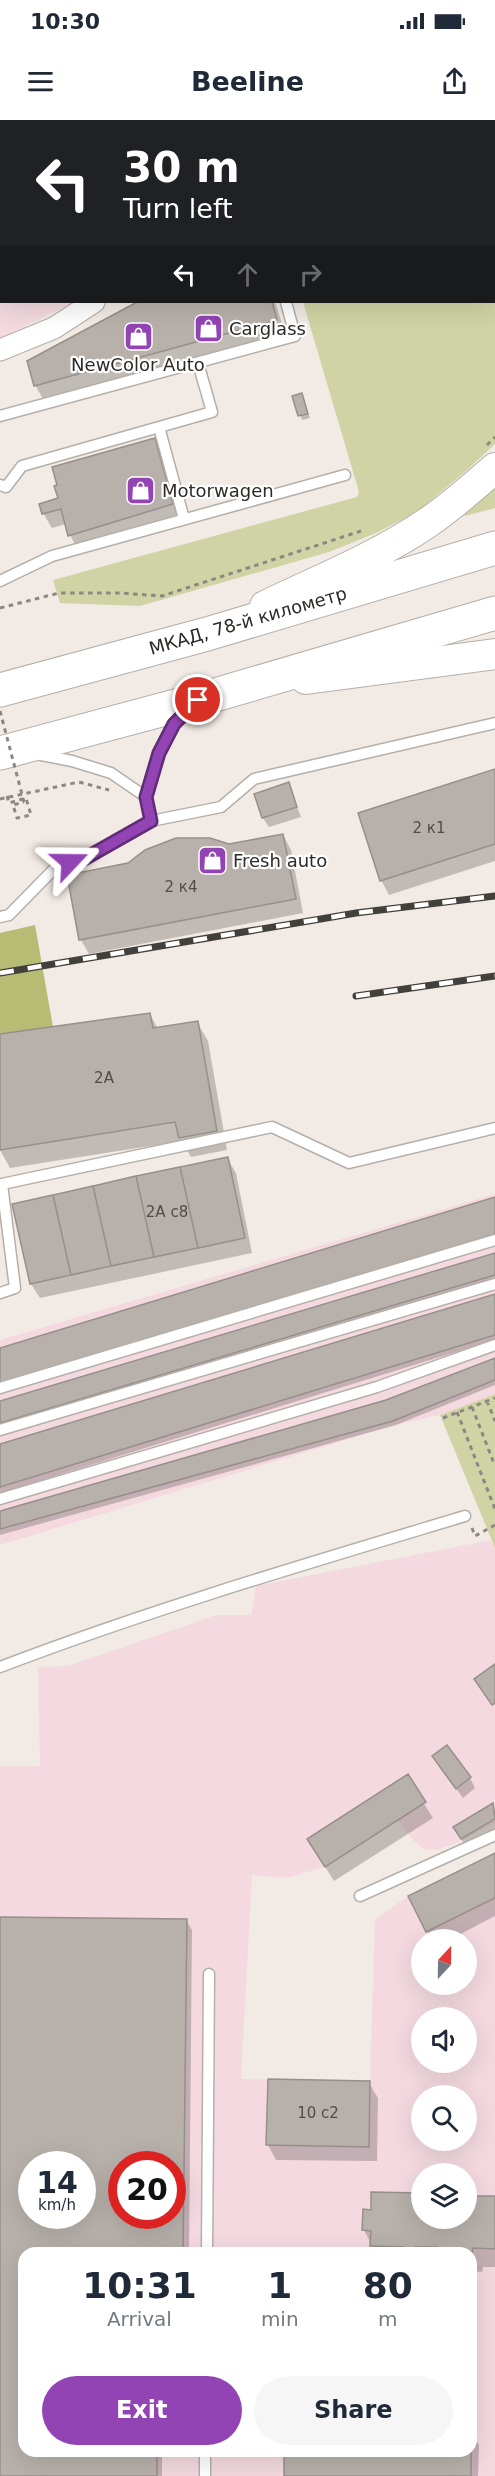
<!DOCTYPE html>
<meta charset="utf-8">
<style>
:root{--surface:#fff;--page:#f6f6f7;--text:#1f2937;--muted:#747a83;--accent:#9344b4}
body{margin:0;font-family:"DejaVu Sans",sans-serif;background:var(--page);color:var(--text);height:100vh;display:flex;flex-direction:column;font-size:22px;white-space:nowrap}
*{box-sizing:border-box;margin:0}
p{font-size:20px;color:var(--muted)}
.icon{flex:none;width:33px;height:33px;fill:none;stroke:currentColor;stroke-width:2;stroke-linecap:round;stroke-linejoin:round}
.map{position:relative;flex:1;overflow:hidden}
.drawer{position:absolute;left:18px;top:2127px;width:459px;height:210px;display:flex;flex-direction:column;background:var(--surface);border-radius:18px;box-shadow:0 6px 24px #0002}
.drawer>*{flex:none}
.banner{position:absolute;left:0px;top:0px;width:495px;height:183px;box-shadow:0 6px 24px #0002;background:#202124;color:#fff;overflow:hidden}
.needle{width:39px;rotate:22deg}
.fabs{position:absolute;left:411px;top:1809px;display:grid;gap:12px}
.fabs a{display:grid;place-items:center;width:66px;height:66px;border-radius:50%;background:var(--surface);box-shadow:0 6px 24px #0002;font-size:30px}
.speed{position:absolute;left:18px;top:2031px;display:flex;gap:12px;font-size:30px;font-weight:700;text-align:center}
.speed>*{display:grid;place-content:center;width:78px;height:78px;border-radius:50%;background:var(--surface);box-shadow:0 6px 24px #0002;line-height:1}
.speed small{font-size:15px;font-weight:400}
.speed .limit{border:9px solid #d22;background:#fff;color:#111}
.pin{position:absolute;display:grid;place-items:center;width:51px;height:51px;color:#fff;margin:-26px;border:3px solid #fff;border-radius:50%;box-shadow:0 2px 6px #0007}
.me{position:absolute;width:66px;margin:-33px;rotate:67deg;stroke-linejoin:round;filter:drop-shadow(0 0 4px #0008)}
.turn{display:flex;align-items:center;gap:21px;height:126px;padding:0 24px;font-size:27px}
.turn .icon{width:78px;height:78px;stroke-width:2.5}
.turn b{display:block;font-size:42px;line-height:51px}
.lanes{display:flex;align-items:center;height:57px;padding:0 24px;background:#0003;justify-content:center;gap:30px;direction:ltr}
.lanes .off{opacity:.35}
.eta{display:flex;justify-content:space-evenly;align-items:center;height:102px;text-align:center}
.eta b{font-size:36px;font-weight:700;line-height:42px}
.action{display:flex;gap:12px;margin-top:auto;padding:12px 24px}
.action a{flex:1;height:69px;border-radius:36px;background:var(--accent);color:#fff;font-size:24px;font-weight:700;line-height:69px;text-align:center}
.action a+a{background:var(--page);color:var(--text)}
.status{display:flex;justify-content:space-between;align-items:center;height:42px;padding:0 30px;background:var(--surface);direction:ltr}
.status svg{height:16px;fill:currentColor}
header{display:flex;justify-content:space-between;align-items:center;height:78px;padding:0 24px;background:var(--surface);font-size:27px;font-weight:700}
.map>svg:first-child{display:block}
.industrial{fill:#f4dae0;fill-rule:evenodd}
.green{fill:#d0d4a4}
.forest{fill:#b7bc74}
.shadow{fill:#0003;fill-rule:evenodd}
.building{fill:#b8b1ab;stroke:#968f8a;stroke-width:1.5;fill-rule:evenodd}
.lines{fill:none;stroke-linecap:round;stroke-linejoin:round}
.service-casing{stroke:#b6afa9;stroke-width:13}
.minor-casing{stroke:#b6afa9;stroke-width:23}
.secondary-casing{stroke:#b6afa9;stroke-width:32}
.trunk-casing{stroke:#b6afa9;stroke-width:35}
.path{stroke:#8d8783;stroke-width:3;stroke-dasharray:4.5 4.5;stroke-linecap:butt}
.service{stroke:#fff;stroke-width:10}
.minor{stroke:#fff;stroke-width:21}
.secondary{stroke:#fff;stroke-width:30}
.trunk{stroke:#fff;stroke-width:33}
.rail-casing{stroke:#43403c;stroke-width:7}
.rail{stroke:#fff;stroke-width:4.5;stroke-dasharray:14;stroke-linecap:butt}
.path-bridge{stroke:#8d8783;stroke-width:3;stroke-dasharray:4.5 4.5;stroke-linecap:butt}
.route-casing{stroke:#602c75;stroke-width:15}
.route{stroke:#9344b4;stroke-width:10}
.labels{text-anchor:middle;stroke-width:4.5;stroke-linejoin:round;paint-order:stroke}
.number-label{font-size:15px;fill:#504c48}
.poi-label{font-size:18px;fill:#2d2a27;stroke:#fff;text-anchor:start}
.street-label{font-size:18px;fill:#2d2a27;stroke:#fff}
</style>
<div class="status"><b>10:30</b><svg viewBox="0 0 49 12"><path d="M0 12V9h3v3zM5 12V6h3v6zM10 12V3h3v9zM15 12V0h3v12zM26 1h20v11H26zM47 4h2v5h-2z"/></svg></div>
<header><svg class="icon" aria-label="menu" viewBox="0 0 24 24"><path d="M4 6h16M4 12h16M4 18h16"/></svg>Beeline<svg class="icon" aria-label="share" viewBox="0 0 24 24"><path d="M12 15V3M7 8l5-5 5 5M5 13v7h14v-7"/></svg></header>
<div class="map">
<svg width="495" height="2356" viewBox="0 0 495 2356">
<rect width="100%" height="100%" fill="#f2eae4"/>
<path class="industrial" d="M0,0H248L2,2V182H75L0,218Z
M495,1074V1274L440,1295L395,1305L0,1425V1220Z
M491,1420L495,1428V1703L459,1722L437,1730L423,1729L414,1721L398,1700L325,1747L287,1758L252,1755L241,1959L370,1961L375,1800L408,1776L495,1733V2356H0V1646H40L38,1547L68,1546L216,1495H251L256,1466ZM422,1820H466V1864H422ZM422,1898H466V1942H422ZM422,1976H466V2020H422ZM32,2044H82V2096H32ZM122,2044H172V2096H122ZM422,2054H466V2098H422ZM24,2133H471V2331H24Z"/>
<path class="green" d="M495,113V324L467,350L417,392L376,413L329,432L140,486L60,483L53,460L357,377L359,372L303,182H494Z
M495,366V388L465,396L463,393Z
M495,1274V1428L440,1295Z"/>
<path class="forest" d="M35,805L53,907L0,914V813Z"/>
<path class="shadow" d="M0,0H27V2H2L0,25Z
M99,0H203L198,2Z
M140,182H275L287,219L46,284L35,265L29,242Z
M301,275L310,298L302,300L294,277Z
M154,320L163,335L181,398L78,430L70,415L66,404L52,408L43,393L60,379Z
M495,651V741L389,775L381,760Z
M288,664L301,697L269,707L263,698Z
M283,715L291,730L303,793L89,834L81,820L69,756L129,745L145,731L160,724L193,718L210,719L229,725Z
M150,894L158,909L197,902L208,921L227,1030L191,1037L182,1021L10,1048L0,1030V916Z
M227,1038L236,1053L252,1133L40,1178L31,1164Z
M495,1078V1120L0,1271V1230Z
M495,1135V1161L0,1308V1282Z
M495,1176V1220L0,1373V1326Z
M495,1239V1265L396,1305L0,1415V1393L386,1282Z
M433,1637L470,1658L475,1668L463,1678Z
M407,1657L433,1698L334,1761L317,1734Z
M492,1685L495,1690V1712L467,1729L455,1708Z
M495,1735V1796L449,1820H432L427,1811Z
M0,1798L186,1800L192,1810L189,2133H24V2331H162V2356H0ZM32,2044H82V2096H32ZM122,2044H172V2096H122Z
M369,1963L378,1978L377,2041L276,2040L268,2025Z
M472,2071L476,2077L495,2078V2147H483L482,2152L471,2151V2133H376L364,2110L422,2098H466Z
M471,2312L479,2325L478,2356H285L286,2331H471Z"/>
<path class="building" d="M137,182H272L277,200L34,266L27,241Z
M302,273L308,294L298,296L292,276Z
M155,318L173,384L68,416L61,389L42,394L39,384L58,378L54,366L57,365L52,347Z
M495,649V724L380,761L358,693Z
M289,662L297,687L262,698L254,674Z
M283,714L296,779L79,820L67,755L128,743L145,730L176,718H210L229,724Z
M150,893L153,908L198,901L217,1011L179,1018L175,1002L0,1030V914Z
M228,1037L245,1118L198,1128L180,1047Z
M180,1047L198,1128L154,1137L136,1056Z
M136,1056L154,1137L111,1146L93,1066Z
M93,1066L111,1146L71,1155L53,1075Z
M53,1075L71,1155L30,1164L12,1084Z
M495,1077V1114L0,1265V1228Z
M495,1133V1155L0,1303V1281Z
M495,1174V1215L0,1367V1324Z
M495,1238V1260L393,1301L0,1409V1391L386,1280Z
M495,1544V1583L492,1585L474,1559Z
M447,1625L471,1657L456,1669L432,1636Z
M408,1654L426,1682L325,1747L307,1719Z
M493,1683L495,1699L461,1719L453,1707Z
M495,1733V1778L426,1812L408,1776Z
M0,1797L187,1799L183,2133H24V2331H157V2356H0ZM32,2044H82V2096H32ZM122,2044H172V2096H122Z
M268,1959L370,1961L369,2027L266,2025Z
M466,2069H473V2076H495V2129L473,2128L472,2133H437V2127H415V2133H403L404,2127L370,2126L371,2111L362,2110L363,2089L371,2090V2072L422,2073V2098H466Z
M284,2331H471V2356H284Z"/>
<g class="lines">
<defs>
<path id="service" d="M0,296L295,216L286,182
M159,307L184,399
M0,365L6,367L22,346L212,292L198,243
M0,461L52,436L345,355
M36,634L72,641L111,653L146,677
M151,701L146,677L159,633L174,604L184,594
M0,797L9,795L56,747L84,739L151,701L221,687L254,659L495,603
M0,1173L15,1168L2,1064L272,1007L349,1043L495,1008
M0,1268L495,1120
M0,1310L495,1164
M0,1379L377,1267L495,1225
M0,1547C152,1489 309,1443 465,1396
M360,1776L495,1715
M207,2133L209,1854
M205,2356V2331"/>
<path id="minor" d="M262,2L263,0
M0,230L54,208L94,182"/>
<path id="secondary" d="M265,486C319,460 377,437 427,403C451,387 473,367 495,348
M306,559L495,534"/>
<path id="trunk" d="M0,570L207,514L495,428
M0,633L198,580L495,493"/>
</defs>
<use href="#service" class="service-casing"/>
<use href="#minor" class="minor-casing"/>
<use href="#secondary" class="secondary-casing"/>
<use href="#trunk" class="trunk-casing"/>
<path class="path" d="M487,325L495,317
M0,488L59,473H120L162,476L364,410
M7,676L9,683L26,678L31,695L17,698L13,685L24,682
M0,679L79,662L109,670
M487,1281L495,1301
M472,1287L495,1346
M457,1292L495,1389
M443,1298L495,1278
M472,1408L475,1416L495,1405"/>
<use href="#service" class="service"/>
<use href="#minor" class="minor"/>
<use href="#secondary" class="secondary"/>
<use href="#trunk" class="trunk"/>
<defs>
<path id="rail" d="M0,853L356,793L495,776
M356,876L495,856"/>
</defs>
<use href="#rail" class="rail-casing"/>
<use href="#rail" class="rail"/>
<path class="path-bridge" d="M0,591L24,682"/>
</g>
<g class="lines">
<defs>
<path id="route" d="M70,742L84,739L151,701L146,677L159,633L174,604L198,580"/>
</defs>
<use href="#route" class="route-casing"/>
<use href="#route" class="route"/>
</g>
<defs>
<symbol id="shop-square" viewBox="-11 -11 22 22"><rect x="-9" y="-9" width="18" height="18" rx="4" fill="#9344b4" stroke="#fff"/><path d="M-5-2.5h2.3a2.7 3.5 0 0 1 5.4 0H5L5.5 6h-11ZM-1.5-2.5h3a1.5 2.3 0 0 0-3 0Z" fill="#fff"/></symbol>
</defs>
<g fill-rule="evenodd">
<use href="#shop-square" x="192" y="192" width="33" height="33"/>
<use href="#shop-square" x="122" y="200" width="33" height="33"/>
<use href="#shop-square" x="124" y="354" width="33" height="33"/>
<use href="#shop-square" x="196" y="724" width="33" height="33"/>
</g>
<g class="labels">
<g class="number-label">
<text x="429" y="713">2 к1</text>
<text x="181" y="772">2 к4</text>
<text x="104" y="963">2А</text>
<text x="167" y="1097">2А с8</text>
<text x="318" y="1998">10 с2</text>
</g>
<g class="poi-label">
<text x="229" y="215">Carglass</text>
<text x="138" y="251" text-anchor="middle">NewColor Auto</text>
<text x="162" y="377">Motorwagen</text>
<text x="233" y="747">Fresh auto</text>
</g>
<g class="street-label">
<text transform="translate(248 501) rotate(-16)" y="6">МКАД, 78-й километр</text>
</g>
</g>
</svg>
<div class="fabs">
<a><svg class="needle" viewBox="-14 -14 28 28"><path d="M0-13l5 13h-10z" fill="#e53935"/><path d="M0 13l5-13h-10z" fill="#747a83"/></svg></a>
<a><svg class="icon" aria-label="sound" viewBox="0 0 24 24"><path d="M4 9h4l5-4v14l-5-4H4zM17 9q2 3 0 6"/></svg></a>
<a><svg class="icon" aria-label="search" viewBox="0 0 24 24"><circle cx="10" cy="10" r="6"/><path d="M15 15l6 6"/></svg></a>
<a><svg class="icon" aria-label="layers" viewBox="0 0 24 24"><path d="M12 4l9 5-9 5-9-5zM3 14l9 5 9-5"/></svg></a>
</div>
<div class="speed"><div>14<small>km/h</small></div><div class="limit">20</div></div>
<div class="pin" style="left:198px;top:580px;background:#d93025"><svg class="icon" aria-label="arrive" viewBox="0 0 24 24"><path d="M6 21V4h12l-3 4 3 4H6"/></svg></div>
<svg class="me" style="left:70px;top:742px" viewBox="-20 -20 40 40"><path d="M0-17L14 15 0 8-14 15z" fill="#9344b4" stroke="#fff" stroke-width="4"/></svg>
<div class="banner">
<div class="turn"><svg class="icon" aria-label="left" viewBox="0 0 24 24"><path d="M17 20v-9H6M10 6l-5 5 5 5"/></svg><div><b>30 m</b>Turn left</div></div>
<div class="lanes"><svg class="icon" aria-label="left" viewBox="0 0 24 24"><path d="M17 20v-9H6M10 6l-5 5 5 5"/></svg><svg class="icon off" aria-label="ahead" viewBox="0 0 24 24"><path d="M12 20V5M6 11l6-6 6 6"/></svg><svg class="icon off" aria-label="right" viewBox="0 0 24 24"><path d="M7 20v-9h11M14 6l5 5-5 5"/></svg></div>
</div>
<section class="drawer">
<div class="eta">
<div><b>10:31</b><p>Arrival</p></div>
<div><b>1</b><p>min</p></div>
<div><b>80</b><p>m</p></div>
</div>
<div class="action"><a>Exit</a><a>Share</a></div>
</section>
</div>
